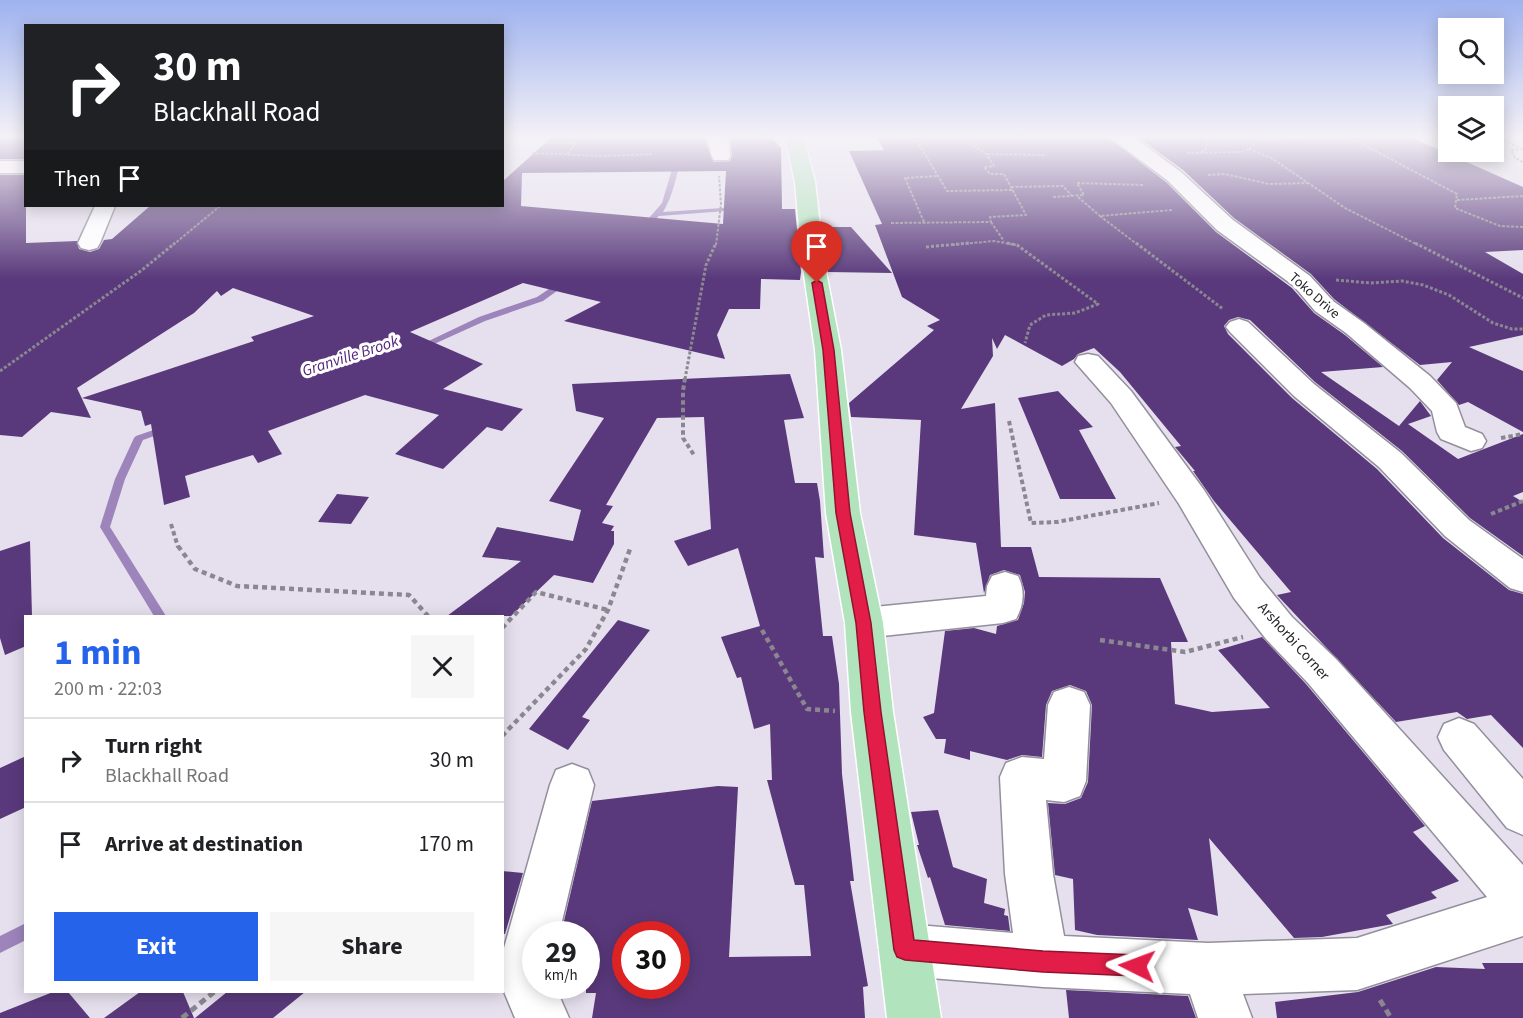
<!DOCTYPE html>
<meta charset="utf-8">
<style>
:root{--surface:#fff;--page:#f6f6f6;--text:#202124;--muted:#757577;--line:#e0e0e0;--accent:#2563eb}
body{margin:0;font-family:"Source Sans 3",sans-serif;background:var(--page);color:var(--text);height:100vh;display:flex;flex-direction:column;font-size:22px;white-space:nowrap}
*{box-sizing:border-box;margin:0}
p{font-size:20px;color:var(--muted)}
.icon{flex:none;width:33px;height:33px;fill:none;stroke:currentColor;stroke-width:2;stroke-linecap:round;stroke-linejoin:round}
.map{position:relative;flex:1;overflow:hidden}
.panel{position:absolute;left:24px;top:615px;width:480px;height:378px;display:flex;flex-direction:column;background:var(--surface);border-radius:0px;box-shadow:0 3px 15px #0003}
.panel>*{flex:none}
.banner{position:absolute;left:24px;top:24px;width:480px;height:183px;border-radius:0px;box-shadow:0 3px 15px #0003;background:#202124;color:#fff;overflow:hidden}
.controls{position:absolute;left:1438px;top:18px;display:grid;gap:12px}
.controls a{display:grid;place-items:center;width:66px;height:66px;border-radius:0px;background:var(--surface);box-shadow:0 3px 15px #0003;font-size:30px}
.speed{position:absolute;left:522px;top:921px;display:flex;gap:12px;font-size:30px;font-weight:700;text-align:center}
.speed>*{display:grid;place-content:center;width:78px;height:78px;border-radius:50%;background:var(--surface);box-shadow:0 3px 15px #0003;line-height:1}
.speed small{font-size:15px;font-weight:400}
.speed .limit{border:9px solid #d22;background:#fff;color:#111}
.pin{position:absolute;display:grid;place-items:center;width:51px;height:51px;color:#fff;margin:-62px -26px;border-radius:50% 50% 50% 0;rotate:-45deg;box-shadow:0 0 6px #0007}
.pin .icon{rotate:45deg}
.me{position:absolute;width:66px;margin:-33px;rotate:273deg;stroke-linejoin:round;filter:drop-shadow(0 0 4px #0008)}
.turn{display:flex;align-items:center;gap:21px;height:126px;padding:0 30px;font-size:27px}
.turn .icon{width:78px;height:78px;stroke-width:2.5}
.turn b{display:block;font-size:42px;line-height:51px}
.then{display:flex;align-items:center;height:57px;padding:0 30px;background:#0003;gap:12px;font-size:22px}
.round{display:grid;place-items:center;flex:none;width:63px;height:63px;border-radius:0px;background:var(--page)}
.overview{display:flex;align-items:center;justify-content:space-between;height:102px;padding:0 30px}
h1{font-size:36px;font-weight:700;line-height:45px;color:var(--accent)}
.action{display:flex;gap:12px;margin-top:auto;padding:12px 30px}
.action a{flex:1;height:69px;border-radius:0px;background:var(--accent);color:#fff;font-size:24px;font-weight:700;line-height:69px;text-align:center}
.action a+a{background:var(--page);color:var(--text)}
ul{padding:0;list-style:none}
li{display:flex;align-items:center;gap:18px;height:84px;padding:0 30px;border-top:2px solid var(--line)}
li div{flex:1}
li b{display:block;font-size:22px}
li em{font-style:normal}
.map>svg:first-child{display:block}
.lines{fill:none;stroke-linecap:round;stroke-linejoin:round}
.stream{fill:#9d85bb;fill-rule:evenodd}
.building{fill:#59397b;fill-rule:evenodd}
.minor-casing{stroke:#948f9c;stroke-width:3}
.major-casing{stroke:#fff;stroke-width:3}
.path-far4{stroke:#8b8791;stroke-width:2;stroke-dasharray:3 1.5;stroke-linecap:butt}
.path-far3{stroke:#8b8791;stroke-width:3;stroke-dasharray:3 2;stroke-linecap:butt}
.path-far2{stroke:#8b8791;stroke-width:4;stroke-dasharray:4.5 3;stroke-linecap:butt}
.path-far1{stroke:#8b8791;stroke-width:4.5;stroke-dasharray:5 4;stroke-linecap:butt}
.path{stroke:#8b8791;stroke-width:5;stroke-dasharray:7 4.5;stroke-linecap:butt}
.minor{fill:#fff;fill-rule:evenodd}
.major{fill:#b1e3bc;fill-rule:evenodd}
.route{fill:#e11d48;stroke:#92132f;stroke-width:1.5}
.labels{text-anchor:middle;stroke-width:6;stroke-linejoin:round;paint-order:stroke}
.far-street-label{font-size:14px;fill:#27252a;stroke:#fff}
.street-label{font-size:15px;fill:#27252a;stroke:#fff}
.water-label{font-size:16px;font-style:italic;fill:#52247a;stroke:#fff}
</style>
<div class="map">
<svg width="1523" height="1018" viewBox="0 0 1523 1018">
<rect width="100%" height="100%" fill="#e6e0ee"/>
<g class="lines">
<path class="stream" d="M678,157L681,159C676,177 673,196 663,212L737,207L739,208V210L659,216L647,227H643V225L662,203L675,159Z
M561,281L568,283L543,301L485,321L423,349L420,350L416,347L479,317L537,297Z
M165,426L170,429L168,431L143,440L125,479L110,527L166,616H154L100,527L115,479L134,438L136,436Z
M26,923V940L0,953V936Z"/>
</g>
<path class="building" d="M0,136H26V159H0Z
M553,136H703L714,162L730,161L732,156L731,143L727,136H771L781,148L782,209H795L801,272L800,280L761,279L760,309H729L717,335L725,359L564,321L601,302L523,283L410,332L483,364L443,389L523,409L502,431L487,427L443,469L395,454L439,415L365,395L268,431L282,454L258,463L253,455L185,476L190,497L164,505L151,424L145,426L141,411L82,398L254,341L251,337L314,316L233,288L221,296L217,291L194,313L77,388L91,418L51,412L22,437L0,435V175H26V243L77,241L79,249L90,252L99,249L104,240L112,239L150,206H502V182ZM726,171L723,224L521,206L522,173Z
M876,136H1106L1166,182L1216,232L1292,288L1314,313L1345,335L1383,367L1321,372L1399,426L1420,401L1431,416L1408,424L1458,459L1523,434V492L1513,496L1523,502V556L1470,518L1402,451L1315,382L1250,320L1238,317L1229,320L1224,326L1228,334L1292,398L1377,469L1443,538L1509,590L1523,594V748L1491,715L1467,719L1457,712L1396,722L1277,595L1291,592L1214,501L1193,471H1195L1175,447L1181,446L1120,372L1094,348L1078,354L1074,359L1062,366L1005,335L997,349L992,338L993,356L961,409L995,403L1001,547H1031L1039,577L1160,578L1188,642H1171L1175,704L1212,712L1270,708L1218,650L1262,637L1306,684L1425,826L1413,832L1459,881L1431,892L1437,898L1386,915L1393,924L1322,937L1294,938L1209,838L1218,916L1188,908L1198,940L1097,935L1075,930L1073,879L1055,875L1048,803L1065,804L1081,798L1088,782L1092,705L1086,691L1070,685L1052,691L1046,705L1042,757L1022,755L1007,760L970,751V760L944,753L946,739H936L923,717L934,713L945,631L974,628L996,634L997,626L1018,620L1024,603L1025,592L1020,575L1004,570L990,575L984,593L976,543L914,535L921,420L851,417L849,403L934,330L927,326L940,320L902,297L875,225L882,224L849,151L884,150Z
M1136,136H1408L1523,187V250L1485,252L1523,274V335L1469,347L1523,371V432L1468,402L1459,405L1437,380L1452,362L1420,365L1334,299L1311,274L1234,218L1183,170Z
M822,227H851L892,273L828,272Z
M790,374L804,418L784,420L795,483H817L820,501L824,558L815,557L823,636H832L839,684L842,774L854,881H850L868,986L863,987L865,1018H592L596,993H586V934H561L592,801L718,786L738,787L729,957L811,956L804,885H795L767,780H772L770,724L754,729L741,677L737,678L721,637L760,626L738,548L688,566L674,541L711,529L704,417L657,418L606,505L613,506L602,523L614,526L611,531H614V544L593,583L554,575L511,616H447L521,561L482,557L497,527L573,541L581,510L549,501L604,418L576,411L572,384ZM626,934H676V986H626Z
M1058,391L1093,427L1079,430L1116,499H1060L1018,398Z
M337,494L369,497L351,524L318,522Z
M30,541L32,616H26V646L5,655L0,638V551Z
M618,620L650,630L582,717L590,720L568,750L529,729Z
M26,756V807L0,819V768Z
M938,810L953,867L987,879L984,903L1005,909L1004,915L1008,916L1010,931L945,925L930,877L928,878L917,845H919L911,812Z
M502,871L523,873L505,934H502Z
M1482,963H1523V1018H1277L1275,1002L1358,992L1436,967L1485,969Z
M1066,990L1188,996L1196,1018H1069Z
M53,992H68L90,1018H0V1013Z
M140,992H183L194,1018H104Z
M227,992H305L273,1018H195Z"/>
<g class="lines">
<defs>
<path id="minor" d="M705,136H724L729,143L730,156L728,160H714C709,153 711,144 705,136Z
M1108,136H1131L1139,141L1181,172L1233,220L1310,276L1333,301L1364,323L1430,376L1456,403L1465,427L1482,434L1486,441L1482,448L1471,451L1441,439L1437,432L1432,411L1410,388L1346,333L1315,311L1294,286L1217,230L1167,180Z
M0,161H26V173H0Z
M95,206H115L100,243L97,248L89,250L81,248L78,243Z
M1239,319L1248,322L1314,384L1401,453L1469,520L1523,559V592L1510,588L1445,536L1379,467L1294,396L1230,332L1226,327L1230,322Z
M1088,354L1098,356L1131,391L1204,490L1260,578L1292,617L1336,659L1523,865V936L1357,990L1243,994L1252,1018H1198L1190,994L1043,987L905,976L887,968L879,950L887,932L905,924L1013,933L1005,874L1000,777L1006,763L1022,757L1044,759L1048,705L1054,692L1069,687L1084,692L1090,705L1086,781L1080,796L1064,802L1046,800L1053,874L1064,936L1208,943L1357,938L1487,897L1308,683L1266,639L1234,598L1179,504L1111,403L1075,362L1078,356Z
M1005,572L1018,576C1025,590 1024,605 1016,619L1003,623L864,638L851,634L845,623L851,612L864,608L986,596L987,586L992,576Z
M1459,718L1474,724L1523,779V835L1507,828L1444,750L1438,737L1444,724Z
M572,764L588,770L594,785L559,934H536V986H555L569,1018H515L502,987V955L550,785L556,770Z"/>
<path id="major" d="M785,136H803L815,182L824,261L841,350L860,513L883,623L893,712L941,1018H887L851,712L845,623L826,513L815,350L802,261L795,182Z"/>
</defs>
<use href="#minor" class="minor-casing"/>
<use href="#major" class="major-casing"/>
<path class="path-far4" d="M914,136L947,191L1012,190
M1201,136L1207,143L1205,150L1201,152
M1347,136L1457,194L1455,208L1500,226L1523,227
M1496,136L1522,149
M545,143H576
M1249,149L1273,159L1345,208L1418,245
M1523,149L1511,150L1515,158L1523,162
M532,153L603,156L652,154
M1187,153L1241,152L1249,149L1257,140L1306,139L1303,136
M567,154L581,136
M987,154L1046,155
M1208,175L1225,174L1269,184L1309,183
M1011,187L1063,186L1072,196
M1053,197L1084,195L1077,183L1143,185
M1078,197L1100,216
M1457,200L1523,196
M924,222L905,178L938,176
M991,222L1004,241
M891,223L991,222L990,217L1026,215L1004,174H990L984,167L994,166L986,154L962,138L968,136
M173,245L220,206
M716,245L721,204L719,176
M952,245L994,241L1016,245
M1138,245L1100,216L1172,210"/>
<path class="path-far3" d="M1007,243L1017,245L1098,304L1075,313L1046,315L1030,325L1025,343
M1136,243L1223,309
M1415,243L1523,298
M926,247L969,243
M1336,280L1371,283L1402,281L1423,285L1449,295L1493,323L1512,329H1523
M0,371L142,270L175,243
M685,379L706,265L716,243"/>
<path class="path-far2" d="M685,378L683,391V438L694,455
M1009,421L1031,523L1057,522L1159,503
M1501,438L1523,434
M1491,514L1523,501
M171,524L178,547"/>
<path class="path-far1" d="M178,546L195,569L237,586L409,595L428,616
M502,628L536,592L608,610
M762,630L807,709L835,711
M1100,640L1185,652L1243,637
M502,736L586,649L608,610L630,549"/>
<path class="path" d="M1380,1000L1391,1018
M182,1018L214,992"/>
<use href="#minor" class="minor"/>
<use href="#major" class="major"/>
</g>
<linearGradient id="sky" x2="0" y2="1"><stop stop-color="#9eb2ef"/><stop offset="0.49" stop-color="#f4f1f7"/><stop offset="1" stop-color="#f4f1f7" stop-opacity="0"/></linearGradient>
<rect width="1523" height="279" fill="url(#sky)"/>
<path class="route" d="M817,280L822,283L834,350L850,513L871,623L881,712L914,940L1043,951L1137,955L1145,958L1148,966L1145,973L1137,976L1043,972L905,960L897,957L894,950L864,712L856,623L836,513L823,350L812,283Z"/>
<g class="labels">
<g class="far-street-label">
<text transform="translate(1315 295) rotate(41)" y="5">Toko Drive</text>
</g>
<g class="street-label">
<text transform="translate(1294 641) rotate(48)" y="5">Arshorbi Corner</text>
</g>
<g class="water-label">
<text transform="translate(350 355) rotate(-18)" y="6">Granville Brook</text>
</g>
</g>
</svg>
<div class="controls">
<a><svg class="icon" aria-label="search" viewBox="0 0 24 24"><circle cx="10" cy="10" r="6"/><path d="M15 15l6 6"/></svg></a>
<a><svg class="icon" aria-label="layers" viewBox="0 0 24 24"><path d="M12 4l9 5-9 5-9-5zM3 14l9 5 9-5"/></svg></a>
</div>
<div class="speed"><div>29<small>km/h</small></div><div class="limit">30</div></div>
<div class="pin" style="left:817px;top:283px;background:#d93025"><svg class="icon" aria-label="arrive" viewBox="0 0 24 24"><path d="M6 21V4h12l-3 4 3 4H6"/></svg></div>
<svg class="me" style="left:1137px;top:966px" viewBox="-20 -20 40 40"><path d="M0-17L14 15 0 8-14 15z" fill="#e11d48" stroke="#fff" stroke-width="4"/></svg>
<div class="banner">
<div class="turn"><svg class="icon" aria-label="right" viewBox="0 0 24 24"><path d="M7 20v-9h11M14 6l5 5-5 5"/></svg><div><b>30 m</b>Blackhall Road</div></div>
<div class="then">Then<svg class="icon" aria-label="arrive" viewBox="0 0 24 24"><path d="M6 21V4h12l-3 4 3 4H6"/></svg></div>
</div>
<section class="panel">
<div class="overview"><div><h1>1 min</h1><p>200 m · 22:03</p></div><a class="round"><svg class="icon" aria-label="close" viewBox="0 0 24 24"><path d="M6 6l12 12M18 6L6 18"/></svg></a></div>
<ul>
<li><svg class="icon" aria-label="right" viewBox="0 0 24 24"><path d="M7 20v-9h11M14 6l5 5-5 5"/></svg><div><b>Turn right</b><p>Blackhall Road</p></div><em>30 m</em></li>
<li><svg class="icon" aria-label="arrive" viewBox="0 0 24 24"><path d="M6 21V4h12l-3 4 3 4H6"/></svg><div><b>Arrive at destination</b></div><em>170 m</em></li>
</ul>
<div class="action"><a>Exit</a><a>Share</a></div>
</section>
</div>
